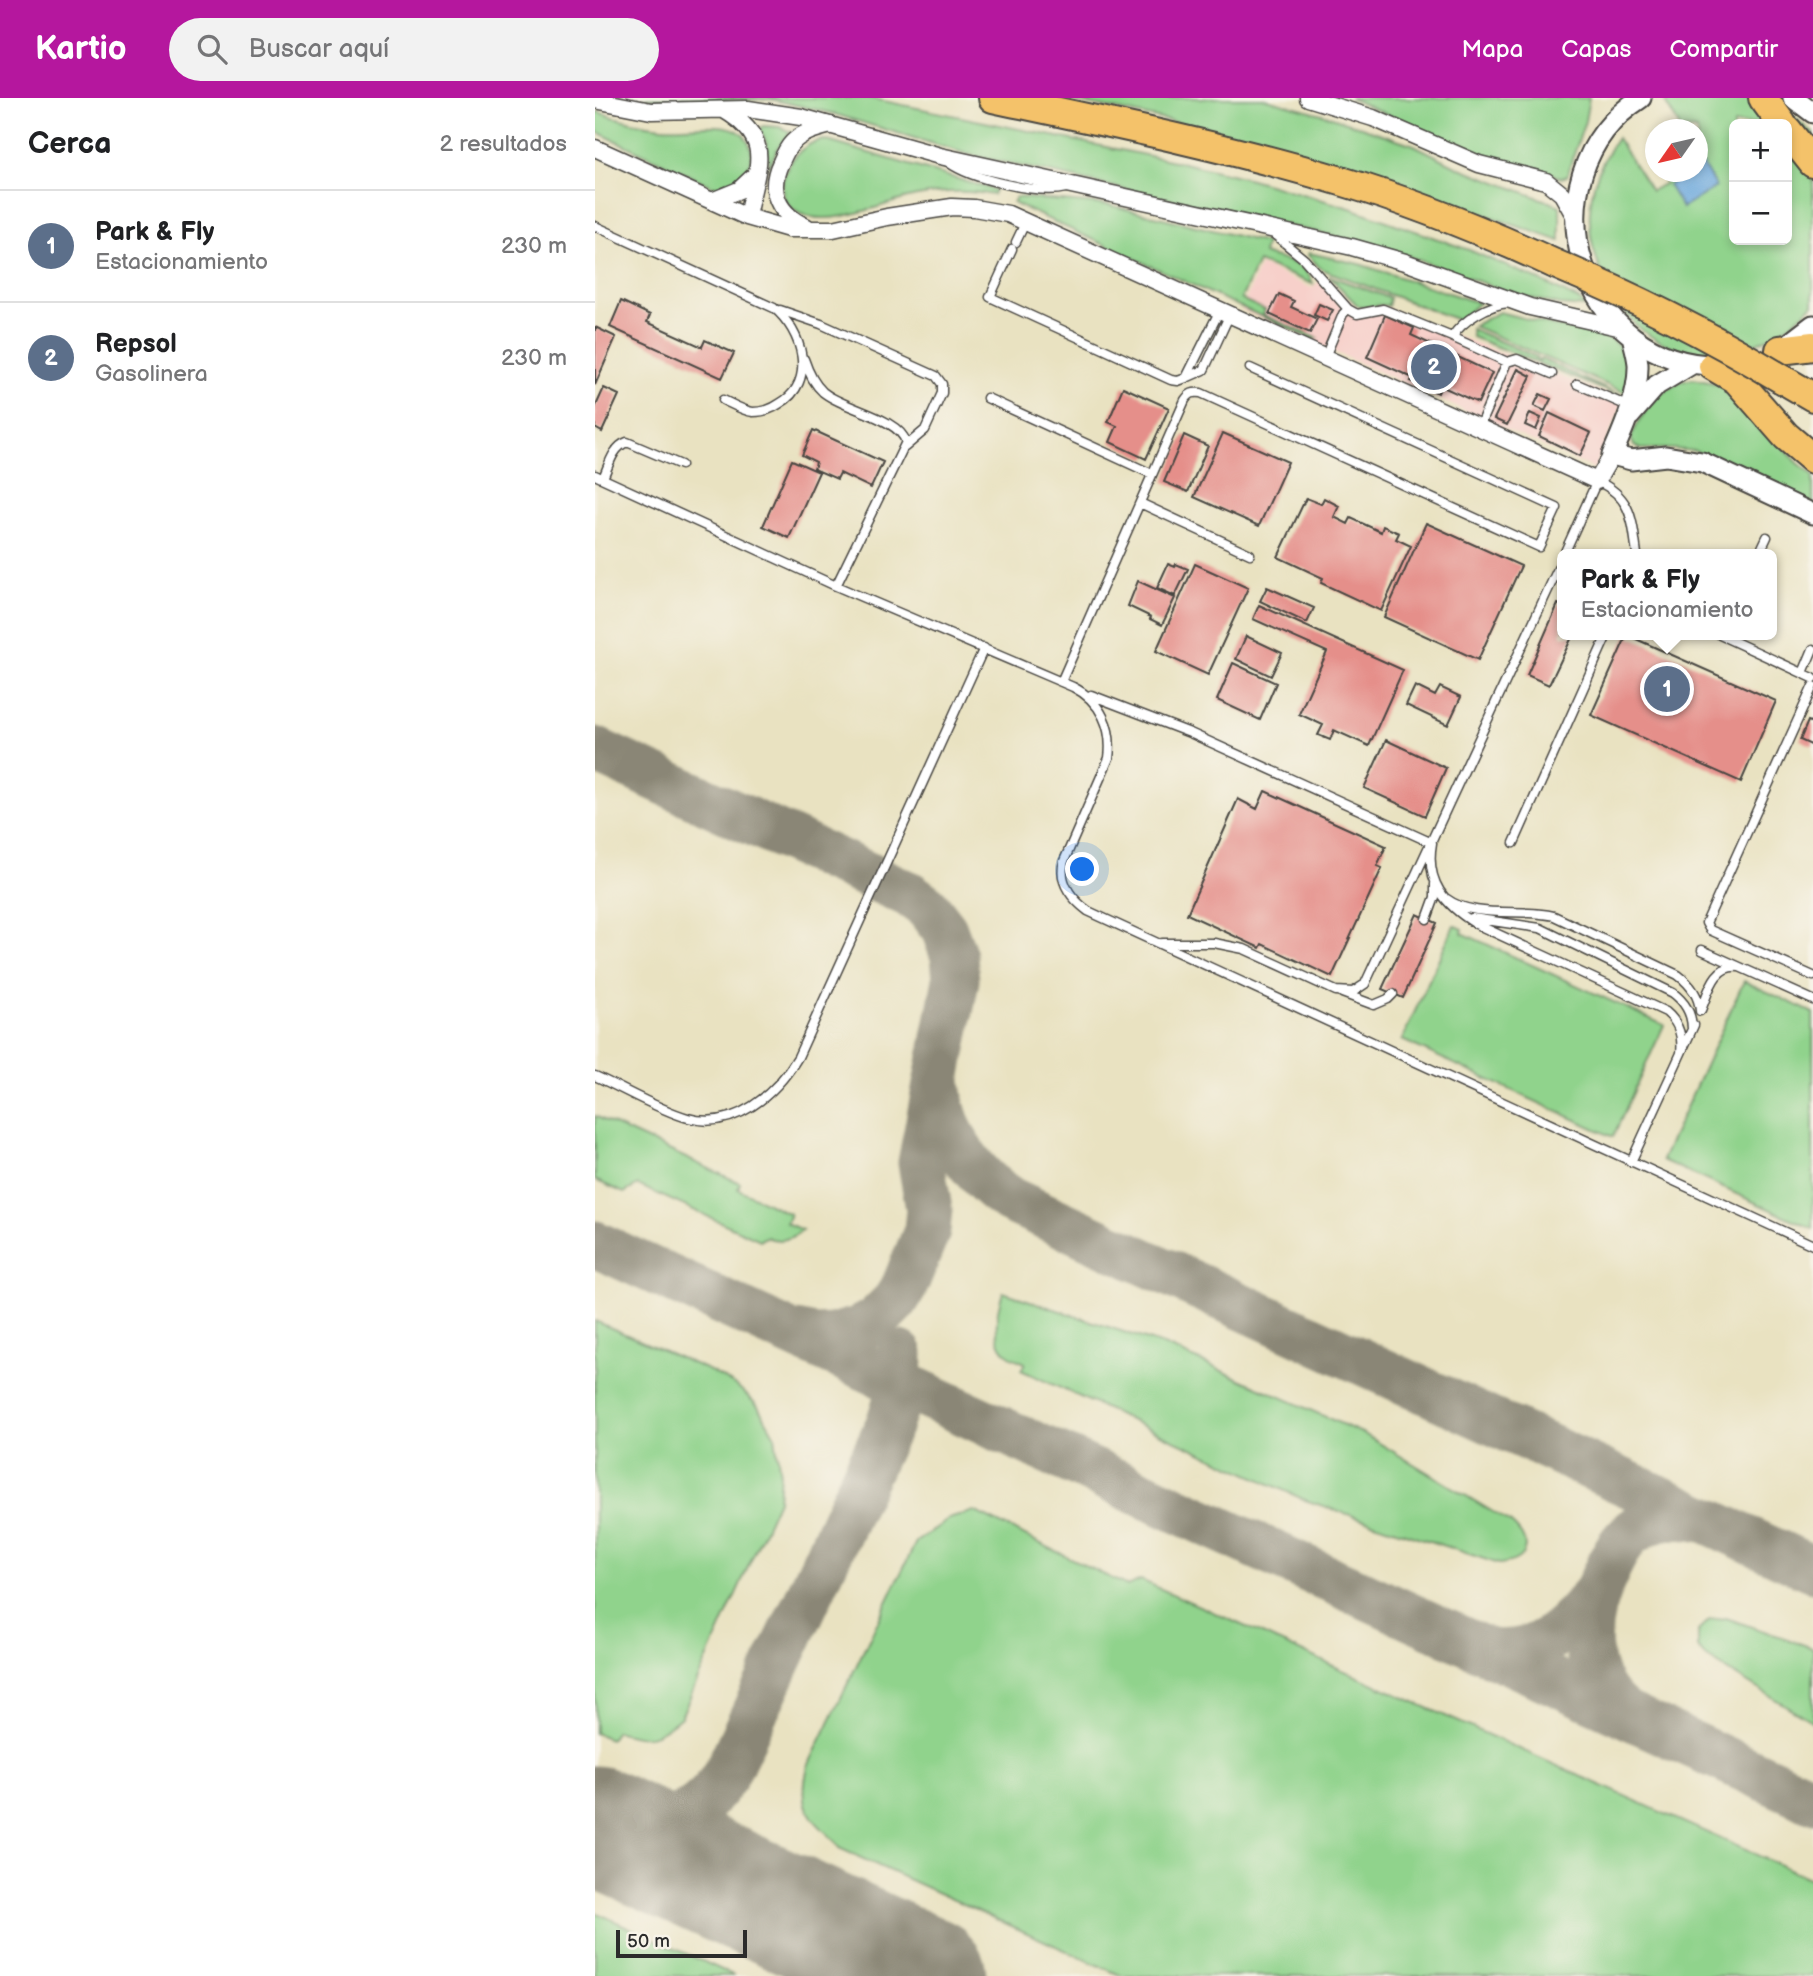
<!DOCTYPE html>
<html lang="es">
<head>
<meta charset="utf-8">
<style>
	:root { --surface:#fff; --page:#f2f2f2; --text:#202124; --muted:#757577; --line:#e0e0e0; --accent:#b5179e }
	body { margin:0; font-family:"Balsamiq Sans",sans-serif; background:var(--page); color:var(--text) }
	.controls { position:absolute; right:21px; top:21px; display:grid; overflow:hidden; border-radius:10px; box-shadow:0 4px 10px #0003 }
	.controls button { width:63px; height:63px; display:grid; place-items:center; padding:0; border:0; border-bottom:2px solid var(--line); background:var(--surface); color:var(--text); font:35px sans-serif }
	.compass { position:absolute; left:1050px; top:21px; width:63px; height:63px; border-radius:50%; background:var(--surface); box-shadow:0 4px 10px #0003; rotate:236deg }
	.scale { position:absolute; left:21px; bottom:18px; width:131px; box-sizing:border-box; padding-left:7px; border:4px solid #2b2b2b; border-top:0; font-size:19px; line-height:24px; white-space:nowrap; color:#2b2b2b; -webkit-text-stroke:5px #f7f3e8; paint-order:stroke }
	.you { position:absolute; left:488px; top:772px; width:24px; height:24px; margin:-18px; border:5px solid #fff; border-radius:50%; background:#1a73e8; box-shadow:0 0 0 10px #1a73e833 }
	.badge { display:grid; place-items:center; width:46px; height:46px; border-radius:50%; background:var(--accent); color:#fff; font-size:23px; font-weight:700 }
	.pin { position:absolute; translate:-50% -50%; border:4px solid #fff; box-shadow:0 2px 7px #0006 }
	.popup { position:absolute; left:962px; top:451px; width:220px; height:91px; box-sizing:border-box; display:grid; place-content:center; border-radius:10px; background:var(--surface); filter:drop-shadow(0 2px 5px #0005); font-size:23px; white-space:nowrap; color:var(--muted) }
	.popup b { font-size:26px; color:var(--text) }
	.popup::after { content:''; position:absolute; left:50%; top:100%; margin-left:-14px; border:14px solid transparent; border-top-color:var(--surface) }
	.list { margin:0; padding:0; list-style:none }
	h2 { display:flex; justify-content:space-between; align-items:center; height:91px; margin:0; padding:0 28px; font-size:30px }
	h2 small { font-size:23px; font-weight:400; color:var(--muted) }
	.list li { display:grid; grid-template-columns:46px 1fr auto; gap:21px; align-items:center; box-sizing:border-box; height:112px; padding:0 28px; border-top:2px solid var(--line) }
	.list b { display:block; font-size:26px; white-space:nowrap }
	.list p { margin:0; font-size:23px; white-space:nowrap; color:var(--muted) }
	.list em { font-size:23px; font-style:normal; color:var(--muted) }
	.icon { flex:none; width:38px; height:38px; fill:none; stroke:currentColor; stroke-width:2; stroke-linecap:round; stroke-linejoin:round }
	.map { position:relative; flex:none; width:1218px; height:1878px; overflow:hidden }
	header { display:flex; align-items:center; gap:42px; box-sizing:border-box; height:98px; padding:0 35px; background:var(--accent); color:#fff }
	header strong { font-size:33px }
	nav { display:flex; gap:38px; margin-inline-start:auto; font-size:24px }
	.search { width:490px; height:63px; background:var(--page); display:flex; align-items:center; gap:18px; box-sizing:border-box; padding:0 24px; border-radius:38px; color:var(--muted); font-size:26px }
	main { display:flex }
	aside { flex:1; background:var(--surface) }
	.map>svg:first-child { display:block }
	.built { fill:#f7d0ca }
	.green { fill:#90d38c; stroke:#5e7f5c; stroke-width:2; fill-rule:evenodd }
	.water { fill:#6ca8dd; stroke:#4c6a84; stroke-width:2 }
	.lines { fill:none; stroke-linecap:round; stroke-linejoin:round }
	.taxiway { stroke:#8a8676; stroke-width:47 }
	.runway { stroke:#8a8676; stroke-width:119 }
	.building { fill:#e58f8a }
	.service-casing { stroke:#484642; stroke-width:11 }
	.minor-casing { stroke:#484642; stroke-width:19 }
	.tertiary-casing { stroke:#484642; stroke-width:23 }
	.motorway-casing { stroke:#484642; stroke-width:32 }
	.service { stroke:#fff; stroke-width:8 }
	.minor { stroke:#fff; stroke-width:16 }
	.tertiary { stroke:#fff; stroke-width:19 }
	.motorway { stroke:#f4c26a; stroke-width:28 }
	.motorway-bridge-casing { stroke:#484642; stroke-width:32; stroke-linecap:butt }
	.motorway-bridge { stroke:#f4c26a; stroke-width:28 }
</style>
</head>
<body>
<header>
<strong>Kartio</strong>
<div class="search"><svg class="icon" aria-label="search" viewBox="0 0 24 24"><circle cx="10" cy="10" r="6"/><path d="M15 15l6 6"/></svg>Buscar aquí</div>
<nav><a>Mapa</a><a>Capas</a><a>Compartir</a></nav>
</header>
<main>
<aside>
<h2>Cerca<small>2 resultados</small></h2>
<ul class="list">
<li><span class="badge" style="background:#5c6f8a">1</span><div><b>Park &amp; Fly</b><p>Estacionamiento</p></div><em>230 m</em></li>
<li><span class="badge" style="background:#5c6f8a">2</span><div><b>Repsol</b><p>Gasolinera</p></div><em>230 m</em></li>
</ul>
</aside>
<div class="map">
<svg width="1218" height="1878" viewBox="0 0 1218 1878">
	<rect width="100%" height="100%" fill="#f7f3e8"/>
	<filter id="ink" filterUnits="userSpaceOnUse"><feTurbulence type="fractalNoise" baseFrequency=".0143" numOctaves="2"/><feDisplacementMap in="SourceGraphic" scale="14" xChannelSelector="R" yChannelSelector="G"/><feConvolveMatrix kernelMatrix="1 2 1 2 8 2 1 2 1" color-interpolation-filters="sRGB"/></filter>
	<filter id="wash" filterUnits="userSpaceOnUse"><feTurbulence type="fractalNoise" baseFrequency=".00686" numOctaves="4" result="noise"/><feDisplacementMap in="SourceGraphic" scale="28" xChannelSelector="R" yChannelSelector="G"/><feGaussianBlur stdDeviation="1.57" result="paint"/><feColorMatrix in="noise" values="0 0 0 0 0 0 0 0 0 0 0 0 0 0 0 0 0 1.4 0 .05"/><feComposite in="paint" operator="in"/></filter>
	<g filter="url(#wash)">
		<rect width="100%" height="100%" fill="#e9e2c1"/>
		<!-- built -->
		<path class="built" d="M665,167l52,23 12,-12 30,30 8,4 22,-3 240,94 -30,68 -353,-159z"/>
		<!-- green -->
		<path class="green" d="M49,0h225l310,64 72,17 99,29 119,42 70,30 40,20 7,7 -27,-2 -48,-12 -132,-47 -412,-92 -136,-41 -61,-14 -87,3z
			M461,0h207l66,18 85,29 46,23 100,38v35c-96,-33 -193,-70 -292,-96 -70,-19 -141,-34 -212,-47z
			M755,0h239l-4,23 -18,55 -6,2 -24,-10 -42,-8 -23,-8z
			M1081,0h78l38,18 21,17v171c-43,47 -115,67 -170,27 -14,-11 -24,-26 -33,-42 -29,-50 -27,-103 7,-151l34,53 14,-8 -5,-10 3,-1h34v-42l-16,-1 -16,-27zM1139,26h53v116h-53z
			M0,13c22,8 45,14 68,16 20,2 59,-6 75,4 29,19 8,61 -26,55l-117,-55z
			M168,28l16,1 12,5 -13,15 -9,20 -2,-23 -7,-15z
			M229,42l171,50 -2,5c-25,-5 -51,-4 -76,1 -32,6 -84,32 -116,18 -39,-17 -9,-72 23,-74z
			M421,99l93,8 157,38 -3,11c18,7 43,6 50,30l-55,-22 -17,37 24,11 -2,5 54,23 -4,2 -300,-137z
			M714,155l50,11 120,39 -21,17 -137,-51 -13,-14z
			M734,178l61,22 -2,8c-11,-4 -19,4 -30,0z
			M904,214l55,14 48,7 27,20 1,12 -4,28 -153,-67z
			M876,231l65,28 -1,2 5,2 1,-2 84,39 -153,-61z
			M1098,281l31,6 74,78 15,12v29l-118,-53 -23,-2h-32l-6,-3 -3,-8c10,-26 33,-55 62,-59z
			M859,827l9,4 -1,4 202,92 -51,112 -211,-97z
			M1149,883l69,32v216l-151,-69z
			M0,1018l145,67 -2,6 52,25 -4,9 16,7c-11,10 -22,13 -36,7l-6,3 -122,-55 -14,8 -29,-13z
			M408,1194l163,54 198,88 147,89c21,18 19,38 -12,41l-194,-64 -284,-130 4,-7c-6,-3 -16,-6 -20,-11 -14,-17 -8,-42 -2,-60z
			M0,1223l115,50 27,15 20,19 18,31 5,38 -2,26 -97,217c-26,22 -33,23 -65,14l-6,8 -15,-6z
			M379,1413l153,75 14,-6 672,300v96h-691l-283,-128c-7,-13 -19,-19 -27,-31 -11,-15 -8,-34 -4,-51l108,-224 33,-23z
			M1131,1520l87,30v74l-106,-64 -9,-10v-17l12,-11z
			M0,1814l140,64h-140z"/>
		<!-- water -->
		<path class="water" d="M1107,66l14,23 -34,21 -14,-23 22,-13h7l1,-5z"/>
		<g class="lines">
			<!-- taxiway -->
			<path class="taxiway" d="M0,652l314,144 18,13 17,22 10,27 2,24 -35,183 8,46 -2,22 -23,56 -9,14 -20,20 -17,9 -25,7 -18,1 -19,-4
				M343,979c1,51 30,95 72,123l803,369
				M0,1146l1218,556
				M891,1553c49,9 80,-20 109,-57
				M1030,1616c-45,-33 -44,-91 -21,-138 5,-11 10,-23 18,-33 20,-26 54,-31 84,-23
				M7,1731c55,-5 89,-1 123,-53l164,-352 10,-32 1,-38"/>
			<!-- runway -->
			<path class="runway" d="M0,1727l332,151"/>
		</g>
		<g id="blocks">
			<!-- building -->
			<path class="building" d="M684,196l15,7 -3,6 26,12 -7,14 -41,-19z
				M26,203l29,14 -3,7 55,25 3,-7 29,13 -12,25 -112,-51z
				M724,206l14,6 -6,11 -13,-6z
				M790,217l29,13 -3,7 81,38 -14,30 -37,-17 -3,7 -27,-12 2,-3 -46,-21z
				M0,229l21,10 -21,48z
				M923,271l13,7 -24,49 -13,-6z
				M528,289l46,21 -23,51 -36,-17 7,-16 -9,-4z
				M9,290l15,7 -17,37 -7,-4v-20z
				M945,296l11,5 -6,12 -11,-5z
				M935,315l11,5 -5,12 -11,-5z
				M954,315l42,20 -11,23 -41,-20z
				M218,332l70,32 -12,26 -31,-15 -3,6 -23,-10 2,-7 -14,-7z
				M628,335l65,29 -29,64 -65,-29z
				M589,337l24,11 -20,46 -24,-10z
				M197,362l27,12 -30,66 -26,-12z
				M711,400l15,6 3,-6 15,8 -5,11 14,7 3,-6 30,14 2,-6 16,7 -3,6 15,7 -30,65 -60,-28 2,-5 -45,-21z
				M831,425l95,43 -43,94 -94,-43z
				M573,466l7,3 1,-3 12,5 -13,27 -18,-8z
				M600,466l53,24 -40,87 -52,-24z
				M543,483l37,17 -13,27 -12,-6 1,-2 -23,-11z
				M672,489l47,21 -7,15 -47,-22z
				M963,506l4,2v29h11l-24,50 -22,-10z
				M664,507l144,65 -34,76 -35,-16 -4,10 -12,-5 5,-10 -24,-11 28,-62 -74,-33z
				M1032,537l149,66 -35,81 -150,-67z
				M651,538l36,17 -11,23 -35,-17z
				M638,565l43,20 -16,37 -43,-20z
				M820,588l20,10 5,-9 21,10 -13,28 -42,-20z
				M1213,623l5,2v23l-13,-6z
				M791,642l60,28 -21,48 -61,-28z
				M670,693l121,55 -9,20 5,2 -50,109 -70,-33 -2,4 -73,-34 51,-115 19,10z
				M822,816l20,9 -34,75 -21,-9z"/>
		</g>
	</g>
	<g filter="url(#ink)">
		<use href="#blocks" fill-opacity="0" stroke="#484642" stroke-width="2"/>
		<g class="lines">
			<!-- service casing -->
			<g class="service-casing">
				<path id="service" d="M353,64c23,17 90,33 118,26
					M0,128l179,82c28,23 44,74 5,96 -7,5 -17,8 -26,8 -10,-1 -21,-8 -30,-12
					M680,137l29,24 44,50 9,5 26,-5 69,28c11,-17 37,-33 57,-34
					M421,144l10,-21
					M417,151l-22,48 181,83 7,1 8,-3
					M185,212l41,14 115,52 6,8v9l-17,37 -20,17
					M625,212l-34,68 18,-8 26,-56
					M857,239l55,25 10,-3 35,15
					M730,259l18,-43 5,-5
					M209,261c4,12 9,24 19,33 20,17 75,25 83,50l-70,144
					M982,286l53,23
					M392,300l165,76
					M884,329l28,-65
					M0,377l241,111 237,101c28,14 40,41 36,71l-45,103c-6,21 8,38 24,50l725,334
					M8,380c6,-13 10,-31 24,-36l54,23
					M545,405l110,51
					M969,456l33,-73c35,16 35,38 40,73
					M1164,456l8,-17
					M1125,537l93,43
					M1208,575l10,-24
					M466,584l124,-282c5,-7 8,-8 16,-7l338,154 18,-39 -307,-140
					M1218,588l-107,237 4,7 103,46
					M496,597l99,38 242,110c-7,39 13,62 44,81l190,88c13,11 17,24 15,41
					M919,745l93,-208
					M852,801c26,20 76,9 107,17l124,59c12,9 21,20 22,36
					M877,820l68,10 133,65c12,9 19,20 19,36
					M832,821l8,-22v-13
					M567,845h52l30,6 92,42 17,1 12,-8 197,-424
					M1107,852l111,50
					M747,895l32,12 14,-6 5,-5
					M1106,912c8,-19 13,-46 38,-43
					M0,978c29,13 64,34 93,42 46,13 88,-24 110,-61l186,-409
					M1036,1064l63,-137"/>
			</g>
			<!-- minor casing -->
			<g class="minor-casing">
				<path id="minor" d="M713,0l65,20 106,46 67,17 16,13 13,23
					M0,2l56,11 97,-2 53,8 139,39 412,91 53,15 125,45 92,21
					M129,12c52,31 32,57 23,107
					M0,50l152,69 42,12h44l54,-12 65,-10 22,1 34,6 589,267 15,-26
					M117,103l27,-11 17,-16
					M212,129c-29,-13 -40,-36 -26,-65 3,-7 6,-14 11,-19 10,-11 25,-14 39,-18"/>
			</g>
			<!-- tertiary casing -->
			<g class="tertiary-casing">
				<path id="tertiary" d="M1046,0c-121,78 -62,274 84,267
					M1198,0l20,15
					M1037,238c2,9 5,18 6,28 1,30 -14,64 -26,91l19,5 35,-4 36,6 111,52
					M1188,250l30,-23
					M1035,318l27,-31 35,-21"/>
			</g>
			<!-- motorway casing -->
			<g class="motorway-casing">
				<path id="motorway" d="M398,0c117,25 234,49 348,83 74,22 145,51 214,83
					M1168,0l19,26
					M1192,32l26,33
					M1185,252l33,-4
					M1118,268l24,14 49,56 27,23
					M1187,281l31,18"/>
			</g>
			<!-- service -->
			<use href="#service" class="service"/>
			<!-- minor -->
			<use href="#minor" class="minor"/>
			<!-- tertiary -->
			<use href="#tertiary" class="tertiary"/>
			<!-- motorway -->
			<use href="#motorway" class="motorway"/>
			<!-- motorway-bridge casing -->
			<g class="motorway-bridge-casing">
				<path id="motorway-bridge" d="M960,166c79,33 154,71 227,115"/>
			</g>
			<!-- motorway-bridge -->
			<use href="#motorway-bridge" class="motorway-bridge"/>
		</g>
	</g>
</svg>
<div class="controls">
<button>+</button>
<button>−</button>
</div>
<svg class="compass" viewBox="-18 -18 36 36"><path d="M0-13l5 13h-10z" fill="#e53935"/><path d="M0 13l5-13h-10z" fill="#757577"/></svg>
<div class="scale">50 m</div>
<div class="you"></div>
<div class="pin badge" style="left:1072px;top:591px;background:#5c6f8a">1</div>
<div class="popup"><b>Park &amp; Fly</b>Estacionamiento</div>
<div class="pin badge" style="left:839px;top:269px;background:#5c6f8a">2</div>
</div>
</main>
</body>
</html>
